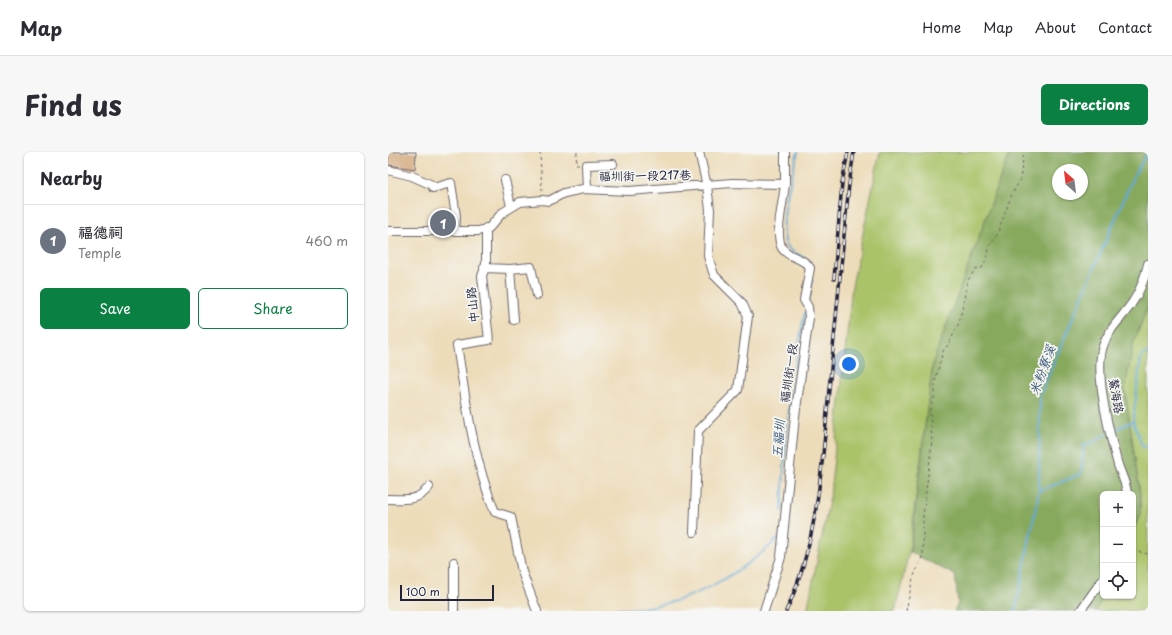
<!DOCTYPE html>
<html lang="en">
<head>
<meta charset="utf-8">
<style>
	:root { --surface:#fff; --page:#f7f7f7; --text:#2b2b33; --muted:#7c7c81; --line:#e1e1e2; --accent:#0b8043 }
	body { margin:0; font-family:"Playpen Sans","LXGW WenKai TC",sans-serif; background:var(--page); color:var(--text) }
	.controls { position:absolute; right:12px; bottom:12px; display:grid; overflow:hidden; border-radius:6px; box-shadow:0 1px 3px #0004 }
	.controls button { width:36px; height:36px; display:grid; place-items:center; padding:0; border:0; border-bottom:1px solid var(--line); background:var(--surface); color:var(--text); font:20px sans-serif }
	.compass { position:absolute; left:664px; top:12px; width:36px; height:36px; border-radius:50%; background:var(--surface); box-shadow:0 1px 3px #0004; rotate:332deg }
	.scale { position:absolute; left:12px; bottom:10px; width:94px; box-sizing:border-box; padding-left:4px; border:2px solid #22223b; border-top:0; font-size:11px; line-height:14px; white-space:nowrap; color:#22223b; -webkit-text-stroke:3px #f6f6f2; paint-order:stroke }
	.you { position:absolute; left:461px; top:212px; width:14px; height:14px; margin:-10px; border:3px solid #fff; border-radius:50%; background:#1a73e8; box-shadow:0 0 0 6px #1a73e833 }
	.badge { display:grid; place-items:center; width:26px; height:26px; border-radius:50%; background:var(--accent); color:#fff; font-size:13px; font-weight:700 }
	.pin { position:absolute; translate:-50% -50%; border:2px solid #fff; box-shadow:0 1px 4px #0006 }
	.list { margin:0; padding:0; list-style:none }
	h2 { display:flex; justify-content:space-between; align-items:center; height:52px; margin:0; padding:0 16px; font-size:17px }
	h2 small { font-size:13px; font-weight:400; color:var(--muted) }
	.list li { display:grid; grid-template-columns:26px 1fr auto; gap:12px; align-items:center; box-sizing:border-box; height:72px; padding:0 16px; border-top:1px solid var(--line) }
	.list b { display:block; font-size:15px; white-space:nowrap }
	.list p { margin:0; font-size:13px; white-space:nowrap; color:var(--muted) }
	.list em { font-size:13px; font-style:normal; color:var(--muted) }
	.actions { display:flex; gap:8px; padding:12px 16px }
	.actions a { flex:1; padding:9px 0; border:1px solid var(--accent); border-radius:6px; text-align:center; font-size:14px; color:var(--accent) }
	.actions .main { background:var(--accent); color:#fff }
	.icon { flex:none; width:22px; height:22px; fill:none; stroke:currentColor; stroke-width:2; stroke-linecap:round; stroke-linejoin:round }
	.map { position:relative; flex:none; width:760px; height:459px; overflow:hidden; border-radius:6px }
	header { display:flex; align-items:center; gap:24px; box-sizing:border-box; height:56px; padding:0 20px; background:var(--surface); border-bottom:1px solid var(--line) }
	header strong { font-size:19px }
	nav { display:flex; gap:22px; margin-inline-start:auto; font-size:14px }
	.intro { display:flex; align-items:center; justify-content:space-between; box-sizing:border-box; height:96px; padding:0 24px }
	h1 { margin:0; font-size:28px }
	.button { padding:10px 18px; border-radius:6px; background:var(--accent); color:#fff; font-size:14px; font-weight:700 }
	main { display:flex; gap:24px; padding:0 24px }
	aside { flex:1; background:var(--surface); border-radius:6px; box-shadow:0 1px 3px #0004 }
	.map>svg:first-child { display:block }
	.green { fill:#aac369; stroke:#667252 }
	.forest { fill:#87a95d; stroke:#54664c; fill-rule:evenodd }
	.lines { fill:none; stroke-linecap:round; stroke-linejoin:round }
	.stream { stroke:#5ea9d7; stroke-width:2 }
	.building { fill:#d4a87f }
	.minor-casing { stroke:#696367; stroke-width:10 }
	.path { stroke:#696367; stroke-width:1; stroke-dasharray:3 3; stroke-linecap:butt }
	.minor { stroke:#fff; stroke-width:8 }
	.rail-casing { stroke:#22223b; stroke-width:3.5 }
	.rail { stroke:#f6f6f2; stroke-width:2; stroke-dasharray:6; stroke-linecap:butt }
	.labels { text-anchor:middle; stroke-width:3.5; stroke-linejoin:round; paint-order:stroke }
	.street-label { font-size:12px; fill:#22223b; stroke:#f6f6f2 }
	.water-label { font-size:13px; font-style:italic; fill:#3a5879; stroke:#f6f6f2 }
</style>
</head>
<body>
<header>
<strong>Map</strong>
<nav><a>Home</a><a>Map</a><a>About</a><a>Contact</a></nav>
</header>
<div class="intro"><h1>Find us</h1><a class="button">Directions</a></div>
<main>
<aside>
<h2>Nearby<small></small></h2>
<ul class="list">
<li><span class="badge" style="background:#6b7280">1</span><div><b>福德祠</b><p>Temple</p></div><em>460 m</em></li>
</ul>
<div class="actions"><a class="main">Save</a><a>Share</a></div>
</aside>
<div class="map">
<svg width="760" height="459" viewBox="0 0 760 459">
	<rect width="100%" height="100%" fill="#f6f6f2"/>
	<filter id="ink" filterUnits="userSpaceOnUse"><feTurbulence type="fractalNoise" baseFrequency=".025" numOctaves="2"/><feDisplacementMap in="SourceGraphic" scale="8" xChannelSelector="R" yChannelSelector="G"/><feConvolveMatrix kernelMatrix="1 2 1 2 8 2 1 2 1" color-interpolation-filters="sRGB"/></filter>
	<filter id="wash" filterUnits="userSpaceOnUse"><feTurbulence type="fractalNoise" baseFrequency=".012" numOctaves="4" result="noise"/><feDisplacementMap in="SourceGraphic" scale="16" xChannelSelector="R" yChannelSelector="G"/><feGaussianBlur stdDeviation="0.9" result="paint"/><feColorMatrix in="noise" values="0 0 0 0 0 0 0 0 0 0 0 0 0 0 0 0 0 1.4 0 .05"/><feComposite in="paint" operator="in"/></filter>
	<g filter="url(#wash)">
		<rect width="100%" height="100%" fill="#eddcb9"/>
		<!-- green -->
		<path class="green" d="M492,0h130l-77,210 -24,190 -14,59h-88l23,-115 22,-210z
			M760,154v305h-52l7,-15h30v-65l7,-16v-21l-15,-104 8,-46z"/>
		<!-- forest -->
		<path class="forest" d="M622,0h138v154l-15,38 -8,46 15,104v21l-7,16v-37h-30v102l-7,15h-142l4,-8 -3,-28 -45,-23 23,-190zM670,18h24v24h-24z"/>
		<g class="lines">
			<!-- stream -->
			<path class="stream" d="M410,0c-6,22 -20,71 -12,92 4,10 18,11 24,18
				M420,149l4,-21
				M745,269l9,25 6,1
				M724,279l21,-10 8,-65 7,-4
				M651,339l42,-17 3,-30 7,-1 17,-10
				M394,359c2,-67 9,-133 23,-198
				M205,459c16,-3 33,-1 49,-3 52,-6 100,-36 138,-71
				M626,459l3,-8 22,-112 1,-96 94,-220 14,-23"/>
		</g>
		<g id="blocks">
			<!-- building -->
			<path class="building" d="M1,0h27l-1,17 -27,-4z"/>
		</g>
	</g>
	<g filter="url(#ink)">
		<use href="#blocks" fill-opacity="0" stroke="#696367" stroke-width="1"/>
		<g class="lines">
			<!-- minor casing -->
			<g class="minor-casing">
				<path id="minor" d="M0,18l24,6 20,9 1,3 18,-5 5,33 -1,15
					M117,28l6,26
					M199,37l-1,-24 27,-1
					M98,76v37l-4,11 7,64 -32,5c9,56 16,114 38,167l16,5 11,55 15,39
					M0,79h90l11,-3 13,-15 18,-11 23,-2 6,1 15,-8 19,-4 46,2 103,-8 53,1
					M96,116l26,1 21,-2 6,28
					M122,117l4,51
					M739,342c0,-9 -6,-20 -9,-29 -8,-29 -24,-92 -15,-119 6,-18 19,-28 29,-43 8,-11 13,-26 16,-39
					M0,347c18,0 29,3 41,-12
					M306,380l4,-101 40,-41 10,-74 -6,-13 -28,-28 -6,-19 2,-46 -3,-24 -8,-34
					M66,459v-49
					M376,459l17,-54 14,-141 14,-98 -1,-11 -4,-7 6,-32c-6,-11 -24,-10 -29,-22 -6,-16 3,-46 4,-63 0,-10 0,-21 0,-31
					M692,459l23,-32"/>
			</g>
			<!-- path -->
			<path class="path" d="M152,0l2,41
				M189,0l-1,12h4
				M745,398l15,4
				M518,459l7,-33 10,-23v-39l9,-74 -2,-32 5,-15v-14l8,-30 5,-6 11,-22 9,-43 7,-10 7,-2 6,-12 1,-9 8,-12 15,-41 8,-14 4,-28"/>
			<!-- minor -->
			<use href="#minor" class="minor"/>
			<!-- rail casing -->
			<g class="rail-casing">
				<path id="rail" d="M446,127l8,-96 6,-31
					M398,459c31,-64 37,-151 43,-222 7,-68 13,-136 20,-205l5,-32"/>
			</g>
			<!-- rail -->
			<use href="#rail" class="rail"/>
		</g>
	</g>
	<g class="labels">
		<!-- street labels -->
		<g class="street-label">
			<text transform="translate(257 24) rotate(-1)" y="4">福圳街一段217巷</text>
			<text transform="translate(85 153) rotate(-96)" y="4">中山路</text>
			<text transform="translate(401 221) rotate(-82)" y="4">福圳街一段</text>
			<text transform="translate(728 244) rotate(80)" y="4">鰲海路</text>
		</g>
		<!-- water labels -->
		<g class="water-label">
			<text transform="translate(654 218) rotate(-70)" y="5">米粉寮溪</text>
			<text transform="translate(390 287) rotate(-86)" y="5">五福圳</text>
		</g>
	</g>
</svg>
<div class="controls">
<button>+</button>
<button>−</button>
<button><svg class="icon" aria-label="locate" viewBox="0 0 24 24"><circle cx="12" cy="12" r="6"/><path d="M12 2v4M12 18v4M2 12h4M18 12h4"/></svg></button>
</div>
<svg class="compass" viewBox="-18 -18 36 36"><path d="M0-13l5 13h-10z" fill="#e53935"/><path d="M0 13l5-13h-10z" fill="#7c7c81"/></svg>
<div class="scale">100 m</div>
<div class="you"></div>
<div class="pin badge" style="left:55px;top:71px;background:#6b7280">1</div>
</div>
</main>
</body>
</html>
